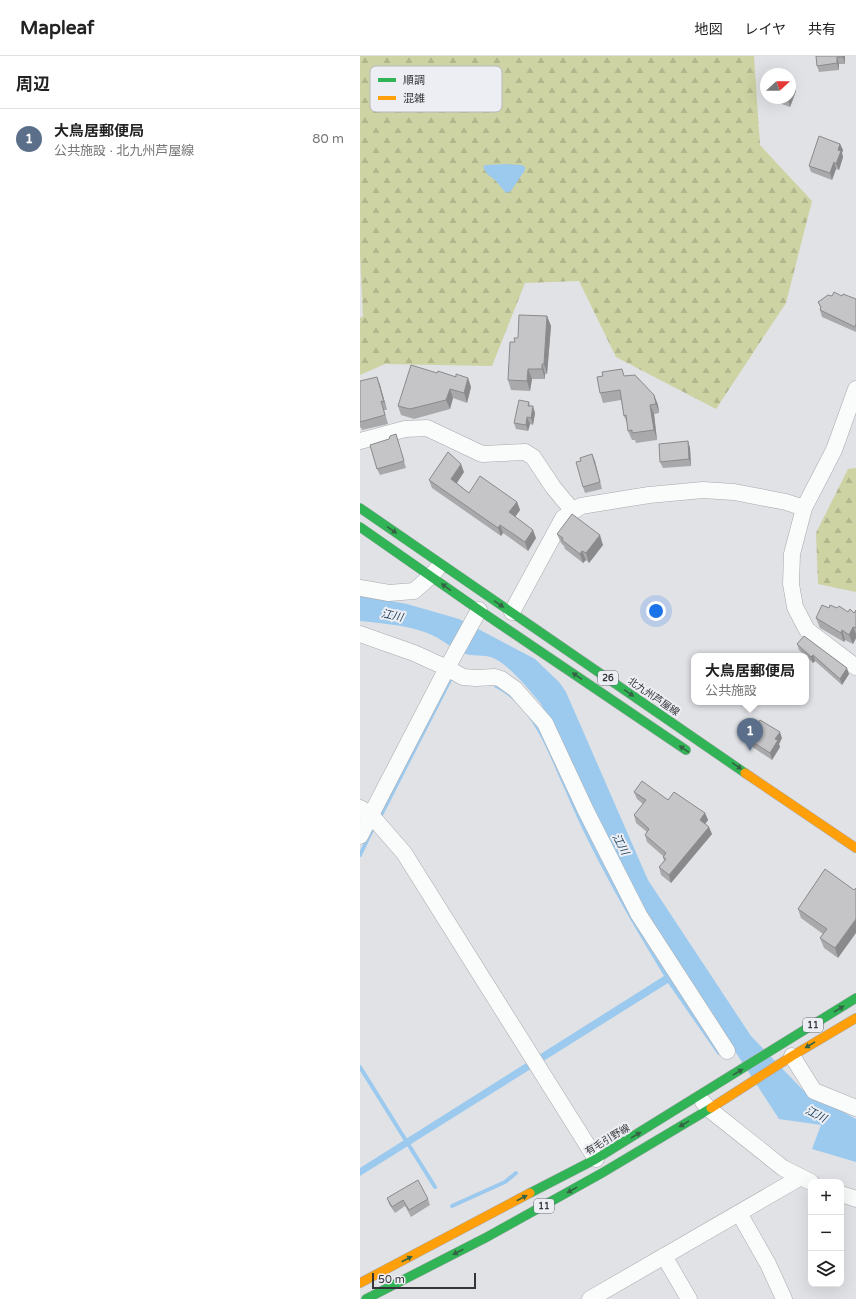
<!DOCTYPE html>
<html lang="ja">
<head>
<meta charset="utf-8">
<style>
	:root { --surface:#fff; --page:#f2f2f2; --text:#222; --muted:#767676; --line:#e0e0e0; --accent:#727276 }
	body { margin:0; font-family:"Varela Round","Noto Sans JP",sans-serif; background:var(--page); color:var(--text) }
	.controls { position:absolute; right:12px; bottom:12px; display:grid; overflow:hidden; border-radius:8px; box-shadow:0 4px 16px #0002 }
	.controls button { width:36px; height:36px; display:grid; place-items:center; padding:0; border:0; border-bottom:1px solid var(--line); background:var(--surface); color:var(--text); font:20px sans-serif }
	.compass { position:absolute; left:400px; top:12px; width:36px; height:36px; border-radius:50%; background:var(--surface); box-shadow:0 4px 16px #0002; rotate:69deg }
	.scale { position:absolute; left:12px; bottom:10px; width:104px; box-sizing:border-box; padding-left:4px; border:2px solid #363639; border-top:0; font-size:11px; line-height:14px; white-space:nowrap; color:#363639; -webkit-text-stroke:3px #edeef4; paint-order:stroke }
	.you { position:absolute; left:296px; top:555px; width:14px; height:14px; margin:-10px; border:3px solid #fff; border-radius:50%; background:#1a73e8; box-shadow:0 0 0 6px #1a73e833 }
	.badge { display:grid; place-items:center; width:26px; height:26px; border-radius:50%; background:var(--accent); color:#fff; font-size:13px; font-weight:700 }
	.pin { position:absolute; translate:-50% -33px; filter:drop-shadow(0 1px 2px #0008) }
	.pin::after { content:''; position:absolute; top:21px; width:14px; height:12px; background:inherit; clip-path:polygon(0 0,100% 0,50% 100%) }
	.popup { position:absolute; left:331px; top:597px; width:118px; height:52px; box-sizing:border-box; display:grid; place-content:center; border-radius:8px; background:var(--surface); filter:drop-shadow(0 1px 3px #0005); font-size:13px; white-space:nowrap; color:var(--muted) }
	.popup b { font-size:15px; color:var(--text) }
	.popup::after { content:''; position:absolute; left:50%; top:100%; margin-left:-8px; border:8px solid transparent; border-top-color:var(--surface) }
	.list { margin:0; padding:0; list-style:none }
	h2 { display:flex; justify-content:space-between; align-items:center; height:52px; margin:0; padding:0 16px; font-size:17px }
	h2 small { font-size:13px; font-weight:400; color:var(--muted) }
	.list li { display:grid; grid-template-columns:26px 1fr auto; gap:12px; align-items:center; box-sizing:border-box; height:60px; padding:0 16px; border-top:1px solid var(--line) }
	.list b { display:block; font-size:15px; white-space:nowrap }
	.list p { margin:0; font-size:13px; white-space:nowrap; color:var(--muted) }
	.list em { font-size:13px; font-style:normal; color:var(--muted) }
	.icon { flex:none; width:22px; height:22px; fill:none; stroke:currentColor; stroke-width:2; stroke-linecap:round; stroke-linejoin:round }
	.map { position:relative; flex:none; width:496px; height:1243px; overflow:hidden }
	header { display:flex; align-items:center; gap:24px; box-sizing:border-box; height:56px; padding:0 20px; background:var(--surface); border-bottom:1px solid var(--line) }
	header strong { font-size:19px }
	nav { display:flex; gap:22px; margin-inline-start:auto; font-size:14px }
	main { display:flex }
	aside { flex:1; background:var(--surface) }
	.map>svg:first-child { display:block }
	.forest { fill:url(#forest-firs) }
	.water { fill:#9ccaee }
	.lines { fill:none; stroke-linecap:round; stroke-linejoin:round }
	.stream { stroke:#9ccaee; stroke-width:4 }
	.street-casing { stroke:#a8a9ac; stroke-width:17 }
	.fast-casing { stroke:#a8a9ac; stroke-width:10 }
	.slow-casing { stroke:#a8a9ac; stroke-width:10 }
	.street { stroke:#fafbfb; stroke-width:16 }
	.fast { stroke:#30b455; stroke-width:9 }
	.slow { stroke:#ff9f0a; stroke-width:9 }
	.wall { fill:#a9a9ac }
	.shaded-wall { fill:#8a8a8c }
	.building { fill:#c5c5c8; stroke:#8a8a8c }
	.oneway { fill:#346243 }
	.labels { text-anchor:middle; stroke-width:4; stroke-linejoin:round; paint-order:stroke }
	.shield { fill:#edeef4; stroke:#6d6d71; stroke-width:1 }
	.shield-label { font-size:9px; font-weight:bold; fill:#363639 }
	.street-label { font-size:10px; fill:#363639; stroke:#edeef4 }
	.water-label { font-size:11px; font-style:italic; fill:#1a3e58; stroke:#edeef4 }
	.key { fill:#edeef4; stroke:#b6b7bc; stroke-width:1 }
	.key-label { font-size:11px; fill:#363639 }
</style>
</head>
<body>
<header>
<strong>Mapleaf</strong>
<nav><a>地図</a><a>レイヤ</a><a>共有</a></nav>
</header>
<main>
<aside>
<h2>周辺<small></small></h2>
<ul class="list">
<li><span class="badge" style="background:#5c6f8a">1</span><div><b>大鳥居郵便局</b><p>公共施設 · 北九州芦屋線</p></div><em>80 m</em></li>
</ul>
</aside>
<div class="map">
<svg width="496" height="1243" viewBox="0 0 496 1243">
	<defs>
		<pattern id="forest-firs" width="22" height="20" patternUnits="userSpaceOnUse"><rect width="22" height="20" fill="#ced3a3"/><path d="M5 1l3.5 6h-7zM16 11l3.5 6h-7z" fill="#b2b68d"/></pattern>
	</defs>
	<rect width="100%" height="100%" fill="#e1e2e6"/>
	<!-- forest -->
	<path class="forest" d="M0,0h394l6,89 52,56 -26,102 -70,106 -100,-52 -37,-76 -54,2 -33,83 -107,-2 -25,11v-57l3,-2 -3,-61z
		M496,412v124l-38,-8 -2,-51 32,-64z"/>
	<!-- water -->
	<path class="water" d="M146,108l16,1 3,2v3l-14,21 -5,2 -11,-13 -8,-6 -4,-7 2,-2z
		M0,539l47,9 52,15 76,40 24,23 7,10 82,188 103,156 52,54 53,29v43l-44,-13 9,-24 -42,-6 -50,-77 -59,-64 51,75 -3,2 -50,-72 -308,193v-8l304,-192c-23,-38 -45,-75 -65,-114 -12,-23 -24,-48 -34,-72 -17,-37 -31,-83 -71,-103l1,-2 7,3 33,32 14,25 41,92 11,22 46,84 21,31 -31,-72 -96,-198c-11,-13 -31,-39 -48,-46 -9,-4 -21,-1 -30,-5 -10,-4 -19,-12 -29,-17 -23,-11 -48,-12 -74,-15z"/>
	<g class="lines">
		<!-- stream -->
		<path class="stream" d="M21,759l70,-137
			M0,799l14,-29
			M0,1011l75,120
			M92,1150l53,-24 11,-9"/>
		<!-- street casing -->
		<g class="street-casing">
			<path id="street" d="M496,333l-22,61 -30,58 -12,46 -1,30 4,23 12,23 49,37
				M0,385l45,-12 22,-1 55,26 43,-2 8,5 20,30 20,24
				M0,532l29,5 25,-2 17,-15 6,-7
				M152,556l51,-94 18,-12 68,-11 54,-5 31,2 52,10 18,6
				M0,578l54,19 33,15 16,9 13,1 19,-1 6,2 14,10 30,34 41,88 53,104 88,136
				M0,752l11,7 33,38 192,306
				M0,780l87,-168 32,-58
				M432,1000l22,35 42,17
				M343,1046l6,7 74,59 28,14
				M481,1138l15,5
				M379,1157l29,51 16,35
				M304,1200l25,43
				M230,1243l211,-122"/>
		</g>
		<!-- fast casing -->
		<g class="fast-casing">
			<path id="fast" d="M0,452l385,265
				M0,471l119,83 207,140
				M170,1137l66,-34 260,-161
				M6,1243l121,-62 115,-64 109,-65"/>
		</g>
		<!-- slow casing -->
		<g class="slow-casing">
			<path id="slow" d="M385,717l111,75
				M351,1052l81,-52 64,-38
				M0,1227l170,-90"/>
		</g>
		<!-- street -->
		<use href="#street" class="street"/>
		<!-- fast -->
		<use href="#fast" class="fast"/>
		<!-- slow -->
		<use href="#slow" class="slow"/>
	</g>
	<!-- wall -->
	<path class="wall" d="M456,0h29v8h-6v6l-20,2 -2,-6z
		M436,35l-6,16 -14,-5 -2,-4h16z
		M480,88l3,6 -1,3 1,4 -4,13 -3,-1 -4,11 -21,-8 -2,-6z
		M472,240h10l14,3v33l-34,-15 -2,-7 1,-1 -3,-7z
		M187,260l4,10 -4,48h-2v5h-13l-2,12 -19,-1 -3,-10 7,-38 3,-4z
		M77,317l19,4 12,1 3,9 -4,16 -14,-5 -3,11 -36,10 -13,-4 -3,-9z
		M265,320l29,19 4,10 1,8 -5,1 3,26 -21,3 -1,-3h-3l-4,-9v-6l-4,-9 -3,-16 -18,3 -3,-10z
		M17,321l3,8 7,25h-3l4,14 -26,6 -1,-3 -1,1v-47z
		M169,346l1,4 5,7 -2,12 -3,-1 -2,7 -12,-2 -2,-6z
		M36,378l10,34 -26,7 -3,-6 12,-30z
		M328,385l2,7 1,18 -28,2 -3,-6z
		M232,398l10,35 -17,4 -2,-6 -2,-26z
		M104,416l-7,11 12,10 48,9 3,8 -5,7 21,21 -8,13 -25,-18 -2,3 -69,-48 -3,-8z
		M197,478l46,11 -14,18 -3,-3 -3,3 -18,-14 -1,-3 -3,-3z
		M469,552h8l11,4 6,1 2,-3v28l-3,6 -8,-4 -1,2 -24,-14 -4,-10z
		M437,588l52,30 -7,11 -27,-24 -2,2 -14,-13z
		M422,682l-3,6 1,3 -8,13 -21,-14 -3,-7z
		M274,736l34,8 37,13 3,7 -3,4 7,10 -41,49 -10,-8 -2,-8 5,-6 -1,-4v-1l-16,-14 -2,-7 2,-3 -11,-9 -2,-8 9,-11 -6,-5z
		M465,813l13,89 -14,-10 -4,-10 3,-4 -22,-16 -3,-9z
		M27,1142l41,1 2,6 -19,12 -6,-11 -10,7 -6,-9z"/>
	<!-- shaded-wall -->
	<path class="shaded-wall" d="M483,0h2v8l-2,-7z
		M477,1l2,7v6l-2,-7z
		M433,28l3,7 -6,16 -2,-7 1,-2h1v-4z
		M480,88l3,6 -1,3 1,4 -4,13 -3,-6 2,-14z
		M474,106l2,7 -4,11 -2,-7z
		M187,260l4,10 -4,48 -3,-10z
		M182,308l3,10v5l-3,-10z
		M168,313l4,10 -2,12 -3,-10z
		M17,321l3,8 7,25 -3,-8z
		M108,322l3,9 -4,16 -3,-10z
		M90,333l3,9 -3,11 -4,-9z
		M294,339l4,10 1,8 -3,-9z
		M290,349l4,9 3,26 -3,-10z
		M173,350l2,7 -2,12 -2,-7z
		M167,361l3,7 -2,7 -2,-6z
		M328,385l2,7 1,18 -2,-7z
		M232,398l3,7 7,28z
		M101,408l3,8 -10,15 -3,-8z
		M157,446l3,8 -8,11 -3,-9z
		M140,469l3,8 -2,3 -3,-8z
		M173,474l3,8 -8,13 -3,-9z
		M240,479l3,10 -14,18 -3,-10z
		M222,495l4,9 -3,3 -3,-9z
		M493,571l3,7v4l-3,6 -4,-9z
		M482,574l3,10 -1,2 -3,-9z
		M453,599l2,6 -2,2 -2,-6z
		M487,612l2,6 -7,11 -2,-6z
		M420,676l2,6 -3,6 1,3 -8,13 -2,-7 5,-14z
		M345,757l3,7 -5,7 -3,-7z
		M349,771l3,7 -41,49 -2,-8z
		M496,863v14l-18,25 -3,-10z"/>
	<!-- building -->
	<path class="building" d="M456,0h27v1h-6v6l-20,3z
		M430,27l3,1 -3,10z
		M422,42h7l-1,2z
		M459,80l21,8 -2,6 3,1 -5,13 -2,-2 -4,11 -21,-7z
		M474,236l8,4 1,-2 13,5v25l-1,3 -35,-17 1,-3 -3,-5 10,-7 4,1z
		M159,259l28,1 -3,48h-2v5h-14l-1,12 -19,-1 2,-38h5l-1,-4h4z
		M51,309l26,8 1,-2 18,6v-3l12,4 -4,15 -14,-4 -4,11 -36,9 -12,-3z
		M262,313l2,7 11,-1 19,20 2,9 -6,1 4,25 -22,3v-3l-4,1 -2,-16 -2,1 -4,-26 -20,3 -3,-16 6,-1 -1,-4z
		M17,321l7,25 -3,-1 4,14 -25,7v-41z
		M159,344l10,2 -1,4h5l-2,12 -4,-1 -1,8 -12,-2z
		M36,378l8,27 -27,8 -7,-24 19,-6 1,-3z
		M328,385l1,18 -29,3 -1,-18z
		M88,396l13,12 -10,15 18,14 11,-17 37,26 -8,10 24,18 -8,12 -25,-17 -2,3 -69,-48z
		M232,398l8,28 -17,5 -7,-25 5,-1 -1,-3z
		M212,458l28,21 -14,18 -4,-2 -2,3 -18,-14 1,-2 -6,-4z
		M462,549l7,3 1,-3 7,3 2,-2 9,6 2,-3 4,4 2,-3v18l-3,-1 -4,8 -7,-5 -1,3 -25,-15z
		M444,580l43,32 -7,11 -27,-24 -2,2 -14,-13z
		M400,664l20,12 -5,7 3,1 -8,13 -22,-14z
		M282,725l26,19 6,-8 31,21 -5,7 9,7 -40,48 -10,-8 7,-8 -3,-2 3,-4 -21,-18 4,-6 -15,-14 12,-15 -12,-8z
		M465,813l29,21 2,-2v31l-21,29 -15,-10 7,-9 -29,-20z
		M58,1124l10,19 -19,11 -6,-10 -11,7 -5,-9z"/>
	<!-- one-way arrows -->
	<defs><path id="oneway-solid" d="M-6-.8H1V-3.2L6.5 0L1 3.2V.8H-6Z"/></defs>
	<g class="oneway">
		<use href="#oneway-solid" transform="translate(32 474) rotate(35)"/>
		<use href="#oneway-solid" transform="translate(86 531) rotate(-144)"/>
		<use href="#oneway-solid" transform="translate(139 548) rotate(34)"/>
		<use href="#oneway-solid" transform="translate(217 620) rotate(-146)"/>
		<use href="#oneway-solid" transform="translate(269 637) rotate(34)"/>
		<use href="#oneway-solid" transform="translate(324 693) rotate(-146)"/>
		<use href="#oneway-solid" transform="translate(377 710) rotate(34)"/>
		<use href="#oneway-solid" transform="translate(479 953) rotate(-32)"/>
		<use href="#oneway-solid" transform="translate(450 989) rotate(149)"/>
		<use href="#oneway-solid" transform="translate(378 1016) rotate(-31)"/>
		<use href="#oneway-solid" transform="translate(324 1068) rotate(149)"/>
		<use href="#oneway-solid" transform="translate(276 1079) rotate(-31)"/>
		<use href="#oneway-solid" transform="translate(212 1134) rotate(151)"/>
		<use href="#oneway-solid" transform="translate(162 1142) rotate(-28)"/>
		<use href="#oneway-solid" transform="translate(98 1196) rotate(153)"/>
		<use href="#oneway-solid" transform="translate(47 1203) rotate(-28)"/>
	</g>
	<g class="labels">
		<!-- shield labels -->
		<g class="shield">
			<rect x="238" y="615" width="20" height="14" rx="3"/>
			<rect x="443" y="962" width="20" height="14" rx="3"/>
			<rect x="174" y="1143" width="20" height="14" rx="3"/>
		</g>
		<g class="shield-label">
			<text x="248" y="625">26</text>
			<text x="453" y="972">11</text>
			<text x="184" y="1153">11</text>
		</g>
		<!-- street labels -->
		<g class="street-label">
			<text transform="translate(294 640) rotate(34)" y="4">北九州芦屋線</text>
			<text transform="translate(247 1083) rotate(-31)" y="4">有毛引野線</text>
		</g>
		<!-- water labels -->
		<g class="water-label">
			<text transform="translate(32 559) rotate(12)" y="4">江川</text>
			<text transform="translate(261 788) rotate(62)" y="4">江川</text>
			<text transform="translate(456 1058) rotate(27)" y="4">江川</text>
		</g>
	</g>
	<!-- legend -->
	<rect x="10" y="10" width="132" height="46" rx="6" class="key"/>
	<rect x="18" y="22" width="18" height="4" fill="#30b455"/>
	<rect x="18" y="40" width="18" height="4" fill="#ff9f0a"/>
	<g class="key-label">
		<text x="43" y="28">順調</text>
		<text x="43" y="46">混雑</text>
	</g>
</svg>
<div class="controls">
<button>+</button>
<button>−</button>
<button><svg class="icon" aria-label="layers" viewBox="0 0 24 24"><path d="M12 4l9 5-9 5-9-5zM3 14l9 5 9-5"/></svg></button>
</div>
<svg class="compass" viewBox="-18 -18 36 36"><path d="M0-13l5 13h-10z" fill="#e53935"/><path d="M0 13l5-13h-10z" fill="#767676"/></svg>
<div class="scale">50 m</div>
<div class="you"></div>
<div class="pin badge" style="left:390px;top:695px;background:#5c6f8a">1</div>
<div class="popup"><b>大鳥居郵便局</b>公共施設</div>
</div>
</main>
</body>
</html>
